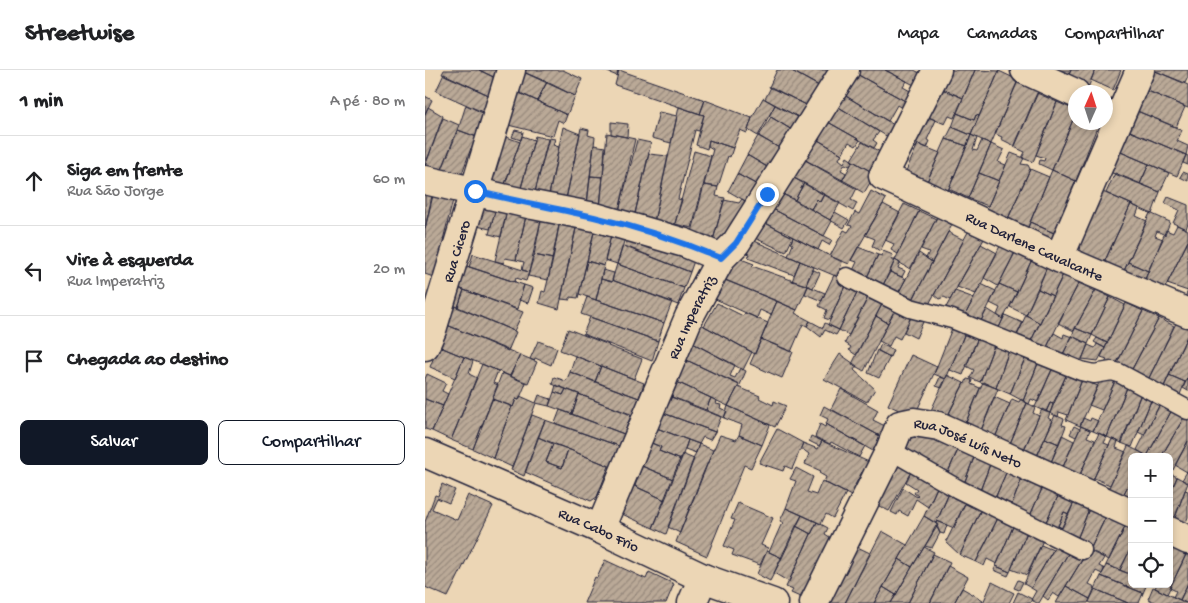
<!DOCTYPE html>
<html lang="pt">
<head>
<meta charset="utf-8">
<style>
	:root { --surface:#fff; --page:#f2f2f2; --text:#202124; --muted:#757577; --line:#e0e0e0; --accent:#111827 }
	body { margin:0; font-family:"Gochi Hand",sans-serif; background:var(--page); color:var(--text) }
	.controls { position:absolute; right:15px; bottom:15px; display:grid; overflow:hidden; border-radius:8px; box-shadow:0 2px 8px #0003 }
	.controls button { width:45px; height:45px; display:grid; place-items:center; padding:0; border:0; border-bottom:1px solid var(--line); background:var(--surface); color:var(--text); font:25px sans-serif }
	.compass { position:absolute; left:643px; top:15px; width:45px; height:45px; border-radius:50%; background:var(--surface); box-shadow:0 2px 8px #0003; rotate:3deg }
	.stop { position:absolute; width:15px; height:15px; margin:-11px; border:4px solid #1a73e8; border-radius:50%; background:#fff }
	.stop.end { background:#1a73e8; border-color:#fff; box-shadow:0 1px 5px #0008 }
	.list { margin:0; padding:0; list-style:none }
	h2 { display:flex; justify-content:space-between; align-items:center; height:65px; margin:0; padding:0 20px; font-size:21px }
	h2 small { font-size:16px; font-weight:400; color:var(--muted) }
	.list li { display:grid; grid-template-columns:32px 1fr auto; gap:15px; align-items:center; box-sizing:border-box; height:90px; padding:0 20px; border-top:1px solid var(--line) }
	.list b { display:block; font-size:19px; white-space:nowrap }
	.list p { margin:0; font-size:16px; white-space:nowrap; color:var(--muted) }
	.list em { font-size:16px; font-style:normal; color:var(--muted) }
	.actions { display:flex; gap:10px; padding:15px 20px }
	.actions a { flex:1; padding:11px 0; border:1px solid var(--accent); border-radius:8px; text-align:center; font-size:18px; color:var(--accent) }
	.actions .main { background:var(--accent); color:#fff }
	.icon { flex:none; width:28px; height:28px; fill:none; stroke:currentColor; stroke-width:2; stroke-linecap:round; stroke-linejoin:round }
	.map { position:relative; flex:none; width:763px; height:533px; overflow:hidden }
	header { display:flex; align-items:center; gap:30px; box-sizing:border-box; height:70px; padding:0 25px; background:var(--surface); border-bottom:1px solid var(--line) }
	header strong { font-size:24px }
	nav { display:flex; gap:28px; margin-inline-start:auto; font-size:18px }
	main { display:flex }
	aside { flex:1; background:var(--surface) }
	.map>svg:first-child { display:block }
	.building { fill:url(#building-hatch); stroke:#22223b }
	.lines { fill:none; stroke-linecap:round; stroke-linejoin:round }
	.lane-casing { stroke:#22223b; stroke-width:21 }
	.street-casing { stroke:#22223b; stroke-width:31 }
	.lane { stroke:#ecd6b5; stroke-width:18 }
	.street { stroke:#ecd6b5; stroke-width:28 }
	.route { stroke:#1a73e8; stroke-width:6 }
	.labels { text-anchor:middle; stroke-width:5; stroke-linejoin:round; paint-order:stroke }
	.street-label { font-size:15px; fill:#22223b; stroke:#ecd6b5 }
</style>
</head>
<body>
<header>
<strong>Streetwise</strong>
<nav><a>Mapa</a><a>Camadas</a><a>Compartilhar</a></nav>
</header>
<main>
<aside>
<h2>1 min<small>A pé · 80 m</small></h2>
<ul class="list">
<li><svg class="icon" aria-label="ahead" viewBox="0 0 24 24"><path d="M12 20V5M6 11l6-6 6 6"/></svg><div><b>Siga em frente</b><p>Rua São Jorge</p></div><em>60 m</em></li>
<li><svg class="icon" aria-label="left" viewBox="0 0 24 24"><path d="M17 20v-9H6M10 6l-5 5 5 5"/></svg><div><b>Vire à esquerda</b><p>Rua Imperatriz</p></div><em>20 m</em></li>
<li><svg class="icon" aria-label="arrive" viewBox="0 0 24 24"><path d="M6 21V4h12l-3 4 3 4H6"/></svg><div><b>Chegada ao destino</b></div></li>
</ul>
<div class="actions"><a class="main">Salvar</a><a>Compartilhar</a></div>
</aside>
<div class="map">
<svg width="763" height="533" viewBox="0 0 763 533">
	<defs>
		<pattern id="building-hatch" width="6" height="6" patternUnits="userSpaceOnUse" patternTransform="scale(1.25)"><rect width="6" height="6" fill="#baa997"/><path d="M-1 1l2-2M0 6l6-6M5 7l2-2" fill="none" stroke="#97897c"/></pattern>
	</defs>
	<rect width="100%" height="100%" fill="#ecd6b5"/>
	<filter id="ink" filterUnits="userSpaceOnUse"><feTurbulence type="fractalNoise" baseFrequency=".02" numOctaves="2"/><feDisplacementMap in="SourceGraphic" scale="10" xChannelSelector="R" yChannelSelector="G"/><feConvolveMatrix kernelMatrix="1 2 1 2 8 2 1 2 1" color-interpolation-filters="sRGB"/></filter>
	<g filter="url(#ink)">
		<!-- building -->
		<path class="building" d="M19,0h35l20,10 -6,17 -51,-23z
			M54,0h20l-3,8z
			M94,0l28,12 -10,19 -27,-12z
			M94,0h44l19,9 -7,17z
			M178,0h15l-1,6z
			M194,0l86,30 -5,14 -85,-29z
			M352,0h13l34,19 -11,19 -44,-21z
			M365,0h35l5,3 -9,14z
			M430,0h30l22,11 -4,6 9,5 -5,10 -54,-30z
			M460,0h29l8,4 -6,12z
			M523,0h27l-12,28 -20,-9z
			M550,0l24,1 -20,45 -3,-1 -2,5 -17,-7z
			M622,0h24l-4,9z
			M646,0h24l-7,18 -21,-9z
			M670,0h26l-8,20 -22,-10z
			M728,0l35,15v23l-45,-19z
			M728,0h35v7l-3,6z
			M574,1l19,9 -27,64 -20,-9z
			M428,2l54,30 -4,7 -6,-4 -9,16 -49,-29z
			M19,4l49,23 -6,17 -51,-23z
			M593,11l21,9 -24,56 -14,-7 1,-2 -7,-3z
			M122,12l28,14 -8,19 -30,-14z
			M346,17l39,20 -8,12 -37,-20z
			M512,17l26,11 -9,20 -5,-2 -4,8 -22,-9z
			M718,19l42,18 -9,20 -39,-16z
			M89,20l53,25 -3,8 -6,-3 -5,16 -45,-11z
			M414,22l55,33 -6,12 -56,-34z
			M612,23l20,9 -24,60 -11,-4 3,-6 -11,-5z
			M0,26l7,4 -7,14z
			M338,28l12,7 -17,31 -10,-6 4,-12z
			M280,30l47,18 -5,15 -7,-3 -7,18 -24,-8 -2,9 -11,-4 8,-30 -4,-1z
			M632,32l18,8v5l-23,55 -13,-6 1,-4 4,1 1,-3 -9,-3z
			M41,35l23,11 -7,23 -24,-9z
			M350,35l27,14 -5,14 -28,-17z
			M412,36l42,26 -6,8 4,3 -3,5 -46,-26z
			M3,37l15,9 -18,50v-52z
			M254,37l25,8 -5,16 -4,-1 -17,69 4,1 -8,26 -20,-4z
			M712,41l45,19 -5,11 11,5 -2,9 -61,-26z
			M234,42l18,4 -6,27 -19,-5z
			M532,43l17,7 2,-5 3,1 -8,19 -19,-8z
			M498,45l13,5 -9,20 3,1 -3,7 -9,-4 -2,4 -6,-3z
			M650,45v7h24l-23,59 -24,-11z
			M346,47l26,16 -11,19 -27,-16z
			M18,48l16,7 -18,47 -16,-5v-1z
			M186,52l17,2 -1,13 -16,-3z
			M403,52l32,18 -4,6 -7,-4 -7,12 -31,-18z
			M138,57l17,7 -14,65 -17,-4z
			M527,57l19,8 -4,11 -21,-7z
			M156,58l8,2 -1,5 7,2 -8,66 -21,-4z
			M700,59l61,26 -9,21 -61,-26z
			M33,60l22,8 -4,12 -5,-2 -10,28 -20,-4z
			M90,60l8,2 -2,8 -9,-3z
			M182,63l28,6 -16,72 -19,-3z
			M546,65l6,3 -4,12 4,1 5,-11 9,4 -23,54 -19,-9z
			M79,66l16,6 -15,42 -15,-4z
			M97,66l12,4 -13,48 -16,-4z
			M110,66l13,3 -13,53 -14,-4z
			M333,66l25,14 -11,20 -25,-15z
			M386,66l31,18 -3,5 5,4 3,-6 6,4 -3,5 -5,-2 -4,6 5,3 -4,8 -44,-25z
			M124,68l6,1 -2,6 6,2 -10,48 -14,-3z
			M521,69l21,7 -21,49 -21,-9z
			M212,70l14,3 -16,71 -16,-3z
			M284,70l24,8 -3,9 -2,-1 -10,31 -14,-2 9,-36 -5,-3z
			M437,72l20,11 -8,20 -23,-13z
			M493,74l22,9 -15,33 -13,-6 3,-5 -9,-4z
			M566,74l13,6 -6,12 8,3 -7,16 -20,-8z
			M169,75l11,2 -2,30 -13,-1z
			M691,80l33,14 -9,20 -33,-13z
			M269,81l17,5 -19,72 -17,-4z
			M586,83l13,5 -3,6 7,1 2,4 -23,52 -21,-10z
			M224,84l19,2 -14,66 -20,-5z
			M322,85l29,17 -11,17 -28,-15z
			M761,85l2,1v9l-5,-2z
			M377,88l55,30 -6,12 6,3 -4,8 -61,-34z
			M428,91l22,13 -11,19 -22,-12z
			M724,94l20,9 -9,19 -20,-8z
			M605,99l19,8 -22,53 -20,-9z
			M627,100l24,11 -22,52 -24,-11z
			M758,102l5,2v7l-8,-4z
			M554,103l20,8 -11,25 -20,-8z
			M690,103l45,19 -8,22 -46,-21z
			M312,104l26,14 -9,18 -26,-15z
			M165,106l13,1 -3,29 -13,-1z
			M367,107l12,6 -9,17 -12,-6z
			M379,113l20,11 -4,8 -3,-3 -6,10 -16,-9z
			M279,115l14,2 -2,9 9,2 -11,39 -22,-5z
			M0,119l9,2 -9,38z
			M673,120l33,14 -28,61 -25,-10 -2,-15z
			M446,121l15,8 -37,65 -19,-8 14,-26 4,2 4,-6 -4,-1 7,-13 4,2z
			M354,122l53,29 -8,15 -55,-29z
			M399,124l16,9 -10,17 -19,-11 6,-10 3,3z
			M7,126l21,4 -10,40h4l-11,38 -11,-4v-45z
			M743,127l20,8v18l-2,6 -13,-6 6,-13 -14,-7z
			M317,129l10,6 -24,40 -15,-5 11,-40 15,3z
			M60,131l12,3 -7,25 -13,-3z
			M84,132l-8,35 -12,-3 8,-30z
			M84,132l19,5 -12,53 -11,-2 -1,5 -9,-2z
			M458,134l17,9 -20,38 -8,-5 3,-7 -10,-4z
			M479,134l15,7 -21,43 -7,-4 3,-6 -9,-4z
			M706,134l8,4 -3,8 11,5 -24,52 -20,-8z
			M103,137l15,4 -14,61 -7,-2 2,-8 -8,-2z
			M344,137l63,33 -3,5 -7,-4 -4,9 -56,-29z
			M118,141l17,9 -7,39 -19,-4z
			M494,141l17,8 -26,50 -15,-9z
			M410,142l14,8 -5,8 -14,-8z
			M725,143l20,9 -5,13 -8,-4 -2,5 8,3 -15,32 -20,-9z
			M512,147l15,8 -20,37 -6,-4 3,-6 -8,-3z
			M332,149l36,18 -7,15 -38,-17z
			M135,150l17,3 -18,86 -20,-6 3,-12 3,1 3,-12z
			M605,152l24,11 -3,7 -24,-10z
			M152,154l18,4 -17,70 -8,-1v3l-9,-1z
			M752,155l11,5v11l-24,49 -20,-8 22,-52 7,3z
			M170,158l17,3 -8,35 -17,-5z
			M187,161l14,4 -9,29 -12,-4z
			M523,162l16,8 -36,66 -15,-7z
			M543,162l16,7 -34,61 -6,-3 -5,2 -5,-4z
			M203,166l68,19 -6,17 -65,-26z
			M368,167l49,25 -4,15 -50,-21 5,-12 -2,-1z
			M325,169l50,22 -6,14 -46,-17 2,-4 -6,-2z
			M763,171v60l-4,-2 4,-8 -21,-7z
			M556,174l16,9 -21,41 -19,-7z
			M576,174l15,6 -18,36 -14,-8z
			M198,176l67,26 -6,16 -67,-24z
			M433,177l20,8 -14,28 -14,-6 7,-15 -6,-2z
			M592,179l17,6 -17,37 -18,-8z
			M458,181l10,4 -2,5h4l-14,29 -17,-6 14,-28 4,1z
			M494,183l13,9 -21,42 -15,-6z
			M48,184l56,18 -3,9 -10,-3 -1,4 -46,-15z
			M109,185l19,4 -5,21 -20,-4z
			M609,185l15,7 -23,53 -16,-8z
			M308,186l21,8 -2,2 56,20 -11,24 -76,-32z
			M470,190l5,3 -2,5 7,3 -3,6 -12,-5z
			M162,191l17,5 -8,34 -17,-6z
			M375,191l14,6 -8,18 -14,-4z
			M624,192l17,6 -13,28 -15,-7z
			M703,192l20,9 -4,11 -21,-9z
			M192,194l67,24 -6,17 -66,-25z
			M39,195l60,20 -7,24 -59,-21z
			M641,198l16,8 -37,75 -16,-6z
			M387,199l8,4 -7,15 -7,-3z
			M178,200l11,3 -2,9 -11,-3z
			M465,202l16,7 -9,16 -16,-6z
			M409,205l13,6 -17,39 -6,-2 3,-8 -8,-4z
			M176,209l11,3v-2l60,22 -8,21 -68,-23z
			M297,209l55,22 -6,14 -11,-5 -3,8 -46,-21z
			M422,211l12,7 -20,42 -11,-5z
			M654,213l16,8 -21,40 -16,-8z
			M556,214l15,7 -18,36 -15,-8z
			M574,214l18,8 -14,27 -6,-4 3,-7 -10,-5z
			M99,215l9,3 -5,15 -9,-3z
			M383,216l17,7 -3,8 -17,-7z
			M33,218l6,2 -6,17 -7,-3z
			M434,218l10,7 -20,40 -10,-5z
			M613,219l15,7 -13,27 -14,-8z
			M39,220l59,22 -9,19 -56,-24z
			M671,220l14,7 -18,38 -17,-7z
			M530,221l19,7 -11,21 -19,-8z
			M444,225l16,3 -29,57 -7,-5 2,-3 -6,-4z
			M162,227l77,26 -6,18 -77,-27z
			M685,227l15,8 -18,38 -15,-8z
			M352,231l20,9 -2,3 15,8 -3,5 -4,-2 -12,28 -30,-13z
			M459,231l12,7 -8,15 -12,-7z
			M292,233l26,13 2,-3 23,10 -13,31 -51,-28z
			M701,233l17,8 -28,56 -10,-3 2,-5 -6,-2z
			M29,236l62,26 -8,19 -61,-26z
			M470,239l18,4 -13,26 -6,-3 -5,10 -10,-5z
			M562,239l16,10 -7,15 -18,-7z
			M718,241l16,7 -29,55 -15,-6z
			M580,245l18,8 -9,19 -18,-8z
			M601,245l14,8 -11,22 -14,-6z
			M451,246l12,7 -24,48 -12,-7z
			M165,247l68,24 -6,20 -69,-27z
			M486,247l12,5 -7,16 -12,-6z
			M734,248l15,8 -26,54 -18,-7z
			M753,249l10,4v11l-24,53 -16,-7z
			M385,251l13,7 2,-5 14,7 -3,5 -11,-5 -4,7 -14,-11z
			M272,252l55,30 -9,18 -56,-30z
			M529,253l13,5 -21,51 -12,-5z
			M22,255l73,30 -10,21 -72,-30z
			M650,258l17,7 -4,9 -16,-8z
			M143,259l41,16 -1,1 34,13 -8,20 -74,-29z
			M541,260l13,5 -16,40 -13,-5z
			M629,263l9,5 1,-4 8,3 -11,21 -16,-7z
			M763,264v43l-3,5 -16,-7z
			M554,265l16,8 -15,39 -10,-4 4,-8 -8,-4z
			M647,266l16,8 -9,23 -19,-7z
			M672,268l10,5 -2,5 -11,-6z
			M336,269l32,13 -11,26 -32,-14z
			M262,270l48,25 -5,11 5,2 5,-10 6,3 -6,14 -62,-29z
			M113,271l19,7 -6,17 -16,-7 -1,3 -4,-2z
			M570,273l14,7 -13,38 -16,-6z
			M456,274l12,6 -3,7 -12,-6z
			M672,274l8,4 -7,13 -16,-2 6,-14 7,3z
			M13,276l26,11 -9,21 -25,-11z
			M452,280l13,7 -11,21 -11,-5z
			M584,280l17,6 -16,38 -14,-6z
			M415,284l17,12 -3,4 21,19 -8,13 -43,-23z
			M95,285l17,7 -9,21 -18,-7z
			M486,285l26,12 -23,50 -26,-12z
			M150,286l26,10 -6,16 -25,-10z
			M601,286l13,5 -16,40 -13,-7z
			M39,287l9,4 -4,13 8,4 -26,62 -19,-9z
			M255,287l59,28 -11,21 -58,-27z
			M614,291l14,6 -15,35 -7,-3 -2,5 -6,-3z
			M630,293l13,8 -15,33 -3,-1 -4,9 -11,-5z
			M57,294l16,7 -5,12 5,2 -25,64 -22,-9z
			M176,296l43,17 -5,15 -44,-16z
			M643,301l15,6 -15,38 -9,-3 -1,5 -8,-4z
			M145,302l69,26 -6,17 -81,-31 2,-7 12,4z
			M77,303l24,10 -7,17 -3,-1 -3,8 -21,-8z
			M2,304l19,9 -4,8 6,3 -5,12 -18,-7v-20z
			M522,305l17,8 -19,39 -16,-7z
			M744,305l16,7 -8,20 -17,-7z
			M677,306l13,5 -13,29 -13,-5z
			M515,307l6,2 -4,9 -6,-2z
			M763,307v14l-5,-3z
			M542,309l5,1 -1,4 9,4 -17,41 -18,-8 19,-38 1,1z
			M657,310l16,6 -18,40 -14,-6z
			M690,311l13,4 -21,52 -14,-6z
			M252,312l34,16 -5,12 -34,-13z
			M558,312l15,7 -20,49 -16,-6z
			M131,315l10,4 -3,6 -9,-3z
			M703,315l14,6 -20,52 -15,-6z
			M313,317l22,9 -1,2 14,7 1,-4 12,5 -11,21 -47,-21z
			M141,319l13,5 -7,20 -23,-8 5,-14 9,3z
			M416,319l37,21 -5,10 12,6 -5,10 -49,-27z
			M717,321l11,5 -21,51 -11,-4z
			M236,323l60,24 -6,15 -60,-22z
			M154,324l52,21 -7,19 -52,-20z
			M114,325l12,4 -2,7 -13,-3z
			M95,326l16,7 -24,64 -19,-9 19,-52 1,1 3,-8 3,1z
			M728,326l8,6 -17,33 -6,-3z
			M569,327l16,7 -18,40 -14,-6z
			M286,328l6,3 -1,3 5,1 -1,3 7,3 -3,7 -18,-8z
			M0,329l18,7 -11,25 -7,-2z
			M67,329l20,7 -19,52 -20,-9z
			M587,329l7,3 2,-3 6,4 -18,43 -15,-6z
			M736,332l12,6 -26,48 -10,-6z
			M602,333l8,4 -2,6 6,3 -16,36 -14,-6z
			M625,333l3,1 -3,9 -4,-1z
			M303,336l42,19 -8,20 -23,-10 3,-10 -18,-7z
			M399,336l56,30 -7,15 -47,-27 2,-5 -8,-4z
			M748,338l13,6 -25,43h-12l-2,-1z
			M617,339l8,4 -2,5 5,3 -19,41 -13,-6z
			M135,340l64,24 -5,12 -64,-23z
			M230,340l60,22 -5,8 -7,-3 -4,7 -45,-17z
			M761,344l2,2v25l-15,29 -4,-2v-11h-8z
			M107,345l13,5 -21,56 -13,-6z
			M630,345l9,4 -2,6 4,1 -7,18 -14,-6z
			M658,348l7,3 1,-3 7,3 -5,10 -13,-5z
			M120,350l74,26 -7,21 -74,-30z
			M395,354l5,3 1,-3 39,22 -6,11 -28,-15 -1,2 -15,-7z
			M649,356l6,3 -4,8 -6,-3z
			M656,356l9,4 -3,7 8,3 -16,37 -17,-8z
			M229,357l34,13 -7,20 -22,-9 2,-4 -12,-5z
			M491,358l44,17 -14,32 -42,-24z
			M352,359l26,14 -11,26 -7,-3 -2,5 -24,-8z
			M674,363l8,4 -3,6 5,2 -17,37 -13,-5z
			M295,365l16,5 3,-5 23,10 -11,23 -7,-3 -37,91 -31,-14 28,-71z
			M637,365l12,6 -13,31 -12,-5z
			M386,366l11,5 -3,5 -10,-5z
			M113,367l15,7 -7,18 16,6 6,-19 41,17 -12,31 -6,4 -66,-29z
			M620,368l14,6 -10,23 -14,-6z
			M687,369l6,2 -2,7 10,4 -16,33 -16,-7z
			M263,370l11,4 -3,9 -11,-4z
			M397,371l49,22 -5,11 -4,-2 -7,13 5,2 -5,11 -31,-16 2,-5 -7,-4 2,-2 -16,-7 4,-10 -8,-6 2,-5 15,6z
			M763,371v29l-1,2 -12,-7z
			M224,372l12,5 -2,4 22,9 -8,19 -34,-14z
			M128,374l15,5 -6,19 -16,-6z
			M274,374l14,6 -33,83 -12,-6z
			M535,375l16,7 -14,37 -17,-10z
			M703,376l16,8 -1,3h-11v21l-13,25 -14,-7z
			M552,380l15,9 -14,37 -16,-7z
			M257,384l12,5 -28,75 -13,-6z
			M466,387l22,11 -24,43 -22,-11z
			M567,389l17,7 -16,37 -15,-7z
			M217,396l31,13 -8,21 -30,-14z
			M584,396l15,7 -12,31 -10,-3 -1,5 -8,-3z
			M371,398l17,9 -6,15 9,3 6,-14 24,12 -13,25 -7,-4 -5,10 -35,-16 10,-27 -6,-2z
			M488,398l26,15 -11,24 -12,-8 -8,17 -9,-5 -2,4 -6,-3 12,-24 14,9 1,-1 -4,-3 3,-4 -11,-7z
			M763,400v13l-6,-3z
			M600,401l20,11 -16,36 -19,-9z
			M745,403l7,4 -8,19v-22z
			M752,407l11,6 -17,44 -2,-1v-30z
			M707,408v26l-11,-5z
			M620,412l16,8 -17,36 -15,-8z
			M514,413l11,8 -14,32 -12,-7z
			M17,414l13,6 -6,13 -12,-5 -5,11 25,11 11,-25 25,11 -45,91 -23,-10v-65l10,-27 3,1z
			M207,415l33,15 -12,28 -31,-14z
			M636,420l15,8 -7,16 -5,-2 -6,14 4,2 -3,5 -15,-7z
			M760,420l3,1v26l-5,13 -10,-6z
			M525,421l17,8 -13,29 -17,-7z
			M651,428l15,6 -15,38 -17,-9z
			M542,429l15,8 -22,48 -14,-13z
			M313,433l35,15 -12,27 7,3 -8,17 -28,-10 2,-5 -10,-4 11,-26 -4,-1z
			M665,436l17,8 -17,36 -14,-8z
			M557,437l17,9 -23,46 -16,-7z
			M361,438l16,7 -20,43 -13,-6 12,-27 3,-2 -4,-2z
			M639,442l5,2 -7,14 -4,-2z
			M682,444l21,7 -19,39 -19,-10z
			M377,445l15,7 -6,12 -15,-8z
			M499,446l14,9 -26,42 -13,-8z
			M574,446l16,6 -18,42 -10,-5 -3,7 -8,-4z
			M512,451l10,4 -3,9 -4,-1 -4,-10z
			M703,451l4,2v23l-12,24 -14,-5z
			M392,452l11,6 -3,6 8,5 -33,58 -9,-4 2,-3 -7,-3z
			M590,452l13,8 -18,42 -14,-6z
			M371,456l15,8 -22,48 -15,-9z
			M511,456l4,7 -8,15 -7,-2z
			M603,460l16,8 -17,37 -16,-6z
			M457,461l25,14 -33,58h-29z
			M424,473l21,10 -25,50h-29z
			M616,475l12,5 -22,38 -7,-4z
			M631,475l13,7 -30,51h-2l-6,-3 5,-9 -5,-3z
			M707,476v29l-12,-5z
			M499,477l10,5 -26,51h-17z
			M748,478l13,7 -19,39 -12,-6 2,-4h12v-28z
			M663,480l16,8 -5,8 6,3 -3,5 -6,-3 -7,13 6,3 -5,12 -24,-13z
			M763,480v33l-8,17 -7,-3 3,-6 -6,-3z
			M342,481l15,7 -12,23 -13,-7z
			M644,482l17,2 -27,43 -6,-4 -5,7 -5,-4z
			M508,484l17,8 -20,41h-22z
			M474,489l13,8 -16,28 -13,-8z
			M180,490l41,19 3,-7 25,12 -8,19h-82l11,-26 2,1z
			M681,495l26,10v9h15l-4,9 -42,-17z
			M523,496l20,11 -14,26h-24z
			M571,496l14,6 -2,4 -14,-6z
			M676,506l42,17 -4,10h-11l-33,-14z
			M593,510l5,2 -4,8 -5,-2z
			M567,512l22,11 -5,10h-26z
			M763,513v20h-2l-6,-3z
			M641,516l24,13 -2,4h-32z
			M458,517l13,8 -5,8h-17z
			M728,517l27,13 6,3h-29l-9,-4z
			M537,518l21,12 -2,3h-27z
			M670,519l33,14h-37l-2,-1z
			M593,522l14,7 -2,4h-17z"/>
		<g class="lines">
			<!-- lane casing -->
			<g class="lane-casing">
				<path id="lane" d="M422,207l63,31 42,11 129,52 13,3 18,-3 7,2 69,37
					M465,380l68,39 124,61"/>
			</g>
			<!-- street casing -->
			<g class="street-casing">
				<g id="street">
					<path id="s1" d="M512,0l-54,106 176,82 129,55"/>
					<path d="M600,0l50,23"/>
					<path d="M0,110l108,25 62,12 90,26 36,15"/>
					<path d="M634,188l81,-188"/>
					<path id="s2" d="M0,276l7,-16 79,-260"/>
					<path id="s3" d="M0,383l175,76 103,49 70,25"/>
					<path id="s4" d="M175,459l89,-212 32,-59 15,-15 109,-173"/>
					<path d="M744,461l19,9"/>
					<path d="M267,533l11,-25"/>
					<path id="s5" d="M389,533l76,-153 10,-25 14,-3 25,4 193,88"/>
				</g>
			</g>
			<!-- lane -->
			<use href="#lane" class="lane"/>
			<!-- street -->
			<use href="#street" class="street"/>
		</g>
	</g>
	<g class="lines" filter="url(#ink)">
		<!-- route -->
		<path class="route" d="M50,121c40,10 80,17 119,26 43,10 86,24 127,41l15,-15 31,-49"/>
	</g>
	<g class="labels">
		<!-- street labels -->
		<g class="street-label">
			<text dy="5" stroke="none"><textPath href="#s1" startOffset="286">Rua Darlene Cavalcante</textPath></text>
			<text dy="5" stroke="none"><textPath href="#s2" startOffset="100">Rua Cicero</textPath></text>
			<text dy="5" stroke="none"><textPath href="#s4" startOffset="231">Rua Imperatriz</textPath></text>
			<text dy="5" stroke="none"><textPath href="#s5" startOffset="270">Rua José Luís Neto</textPath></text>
			<text dy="5" stroke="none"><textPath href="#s3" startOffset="190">Rua Cabo Frio</textPath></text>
		</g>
	</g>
</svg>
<div class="controls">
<button>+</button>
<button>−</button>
<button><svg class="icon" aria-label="locate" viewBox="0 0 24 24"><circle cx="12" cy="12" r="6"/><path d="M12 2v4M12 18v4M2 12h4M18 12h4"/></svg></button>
</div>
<svg class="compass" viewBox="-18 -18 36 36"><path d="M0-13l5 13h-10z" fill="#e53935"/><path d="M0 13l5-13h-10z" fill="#757577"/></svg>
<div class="stop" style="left:50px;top:121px"></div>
<div class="stop end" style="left:342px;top:124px"></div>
</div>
</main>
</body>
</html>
